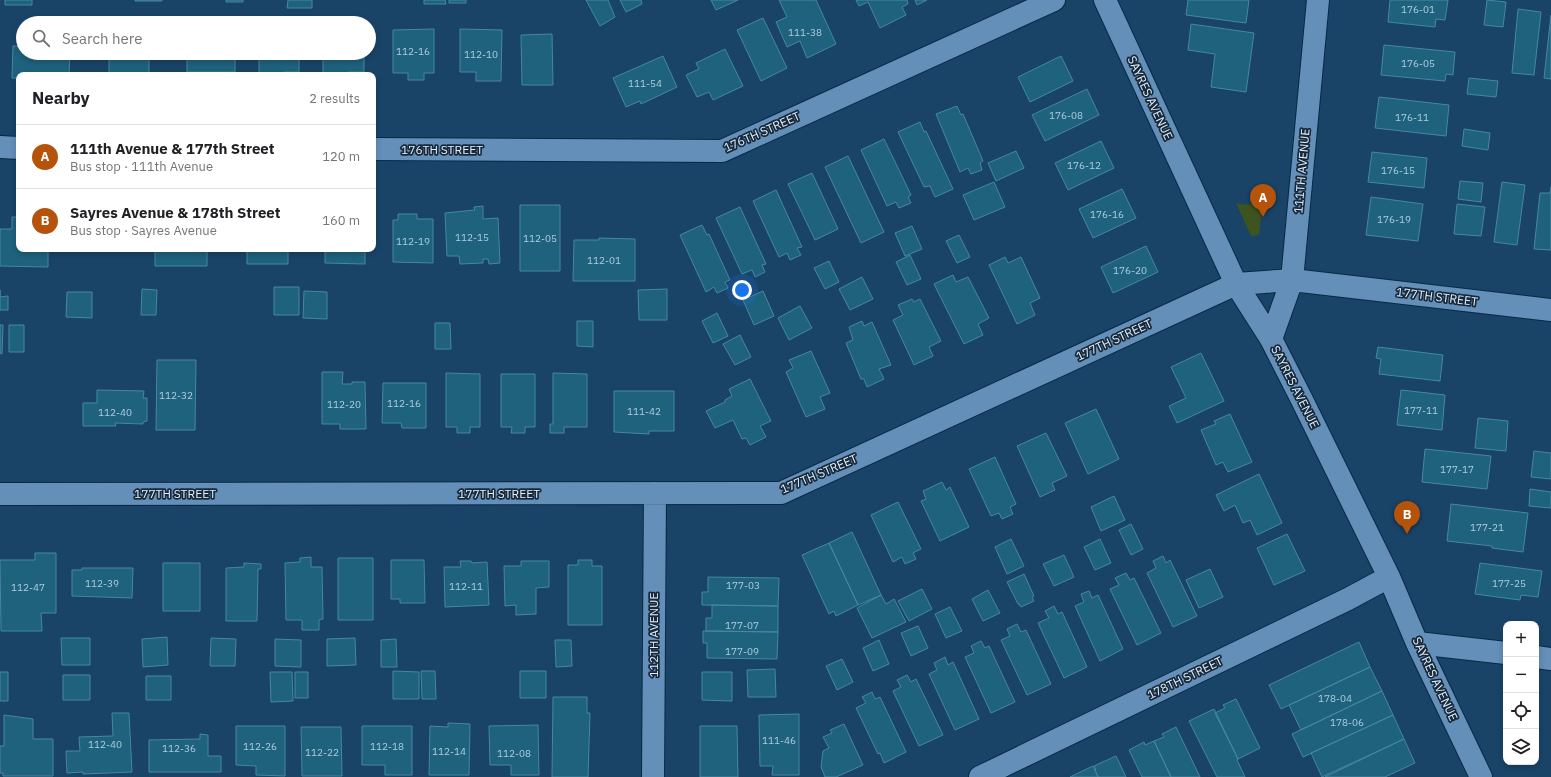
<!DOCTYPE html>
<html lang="en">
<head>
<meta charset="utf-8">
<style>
	:root { --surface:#fff; --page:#f2f2f2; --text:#202124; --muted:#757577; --line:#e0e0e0; --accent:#b45309 }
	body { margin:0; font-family:"IBM Plex Sans",sans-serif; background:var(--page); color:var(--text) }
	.controls { position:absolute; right:12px; bottom:12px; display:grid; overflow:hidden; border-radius:8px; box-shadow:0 2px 6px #0003 }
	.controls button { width:36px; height:36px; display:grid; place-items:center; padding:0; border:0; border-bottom:1px solid var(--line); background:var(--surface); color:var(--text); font:20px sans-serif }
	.you { position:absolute; left:742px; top:290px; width:14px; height:14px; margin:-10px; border:3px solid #fff; border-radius:50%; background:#1a73e8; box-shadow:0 0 0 6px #1a73e833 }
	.badge { display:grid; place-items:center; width:26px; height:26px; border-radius:50%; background:var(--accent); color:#fff; font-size:13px; font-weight:700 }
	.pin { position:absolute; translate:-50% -33px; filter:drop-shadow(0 1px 2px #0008) }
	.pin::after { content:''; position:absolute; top:21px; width:14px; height:12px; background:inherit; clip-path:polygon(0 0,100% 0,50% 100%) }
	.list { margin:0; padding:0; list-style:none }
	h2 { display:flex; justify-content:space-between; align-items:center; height:52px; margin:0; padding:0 16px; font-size:17px }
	h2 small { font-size:13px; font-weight:400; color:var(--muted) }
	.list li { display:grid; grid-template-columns:26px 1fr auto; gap:12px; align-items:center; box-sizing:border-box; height:64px; padding:0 16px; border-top:1px solid var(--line) }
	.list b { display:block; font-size:15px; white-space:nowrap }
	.list p { margin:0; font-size:13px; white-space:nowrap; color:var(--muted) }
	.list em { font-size:13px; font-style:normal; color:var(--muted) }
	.icon { flex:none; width:22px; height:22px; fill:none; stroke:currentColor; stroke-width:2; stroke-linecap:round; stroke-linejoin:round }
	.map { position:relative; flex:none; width:1551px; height:777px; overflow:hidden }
	.search { position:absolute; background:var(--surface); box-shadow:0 2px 6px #0003; left:16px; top:16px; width:360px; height:44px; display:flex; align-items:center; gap:10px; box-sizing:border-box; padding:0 14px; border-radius:22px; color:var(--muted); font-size:15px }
	.panel { position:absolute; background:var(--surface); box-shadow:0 2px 6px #0003; left:16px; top:72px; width:360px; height:180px; border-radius:8px }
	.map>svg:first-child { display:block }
	.green { fill:#3e541e }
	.building { fill:#1e627d; stroke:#4687a3 }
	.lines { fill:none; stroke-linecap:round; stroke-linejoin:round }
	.minor-casing { stroke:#092945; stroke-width:24 }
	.minor { stroke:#648fb9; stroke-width:22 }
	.labels { text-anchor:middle; stroke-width:3.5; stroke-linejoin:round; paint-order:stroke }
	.number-label { font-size:10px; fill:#b0ccdd }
	.street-label { font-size:12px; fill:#e1effd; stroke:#17293a }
</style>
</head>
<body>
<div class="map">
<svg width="1551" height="777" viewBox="0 0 1551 777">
	<rect width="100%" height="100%" fill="#194468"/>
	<!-- green -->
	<path class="green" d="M1263,199l-4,36 -8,1 -15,-33c10,3 19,2 27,-4z"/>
	<!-- building -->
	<path class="building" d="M5,0h27v5h-27z
		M135,0h27v1h-27z
		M226,0h17v2h-17z
		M288,0h24v8h-25z
		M424,0h21l1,4h-22z
		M449,0h17v3h-17z
		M586,0h22l7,17 -15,9z
		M620,0h21l1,4 -16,8z
		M711,0h27l-22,10z
		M779,0h37l20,44 -29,14 -7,-17 -13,6 -11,-25 11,-5z
		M856,0h51l1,4 -6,3 4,8 -26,13 -12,-26 -9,4z
		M915,0h12l-10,5z
		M1188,0h61l-3,23 -60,-8z
		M1390,0h58l-3,20 -9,-1 -1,8 -47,-5z
		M1487,0l19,2 -3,25 -19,-2z
		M1518,9l23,3 -7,63 -22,-2z
		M1551,15v64l-7,-1z
		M763,18l24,50 -26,13 -24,-51z
		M1191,24l63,9 -8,59 -35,-5 4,-33 -27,-4z
		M434,29v44h-10v7h-16v-7h-15v-43z
		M460,29l42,1 -1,51h-25v-9h-16z
		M552,34l1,51h-31l-1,-50z
		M1384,45l71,7 -2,23 -7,-1 -1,7 -64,-6z
		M13,46h10v7h47l-1,22h-50v3h-7z
		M725,49l18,37 -30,14 -4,-8 -12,5 -11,-22 13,-6 -3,-6z
		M120,53h29v22h-40v-19l11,-1z
		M187,53h48v19h-48z
		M259,53h40v19h-15v3h-25z
		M323,53h41v19h-16v3h-25z
		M663,56l14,31 -36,17 -1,-3 -14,6 -13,-29z
		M1061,56l12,25 -43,21 -12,-25z
		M1469,78l29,3 -2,16 -29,-3z
		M1087,89l12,26 -54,26 -13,-26z
		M1379,97l70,8 -3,31 -71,-8z
		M957,106l4,9 2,-1 20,47 -3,2 2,7 -11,4 -3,-6 -8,4 -24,-58z
		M920,122l4,10 2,-1 27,58 -18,8 -5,-11 -6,1 -26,-55z
		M1464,129l26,4 -2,17 -26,-4z
		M884,139l27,56 -3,2 3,6 -12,5 -3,-6 -9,4 -26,-56z
		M1101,141l13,27 -46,22 -13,-27z
		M1016,151l8,17 -28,13 -8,-18z
		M1372,152l55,6 -3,30 -56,-6z
		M848,156l36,76 -23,11 -36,-76z
		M812,173l26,56 -23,11 -27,-56z
		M1460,181l23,2 -2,19 -23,-3z
		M994,182l11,25 -31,13 -11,-25z
		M1502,182l23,3 -8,60 -23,-3z
		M1551,187v63l-17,-1 6,-56h10z
		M1122,189l14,29 -43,20 -14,-29z
		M776,190l26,57 -5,1 4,7 -11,5 -3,-7 -8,4 -26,-56z
		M1371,197l52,7 -5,37 -52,-6z
		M1457,204l28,3 -4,29 -27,-2z
		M520,205h40v66h-40z
		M483,206v13l15,-1 2,45 -11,1 -1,-5h-5v4l-23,1 -1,-8h-12l-2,-43 30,-3 -1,-3z
		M740,207l26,57 -4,1 3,7 -10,5 -3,-7 -10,4 -26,-56z
		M398,214h19v5h16v44l-40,-1v-42h5z
		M12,217h7v32h29v18l-48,-1v-37h12z
		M702,225l5,10 2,-1 21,46 -5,2 3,6 -11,5 -3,-6 -8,5 -26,-57z
		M912,226l10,23 -17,7 -10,-23z
		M959,235l11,22 -13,6 -11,-22z
		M599,238l36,1v42h-62l1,-41h25z
		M1146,246l12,26 -45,21 -12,-26z
		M86,249h46v1h-45z
		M155,249h52v17h-52z
		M247,249h41v15h-41z
		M325,249h40v15l-40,-1z
		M910,255l11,24 -14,6 -11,-23z
		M1005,257l3,6 13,-6 19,41 -10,5 5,12 -18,9 -28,-59z
		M829,261l10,21 -14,7 -11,-21z
		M953,275l3,7 12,-5 21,41 -11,6 5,11 -19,9 -30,-60z
		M862,277l11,22 -23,11 -11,-21z
		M274,287h25v28h-25z
		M142,289l15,1 -1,25h-15z
		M667,289v31h-28l-1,-30z
		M0,290v7l8,-1v14h-8z
		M304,291l23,1v27l-24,-1z
		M763,291l11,25 -20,9 -11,-25z
		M67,292h25v26l-26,-1z
		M912,299l2,3 6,-3 21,42 -12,6 4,9 -19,9 -21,-45 10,-5 -5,-10z
		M800,306l12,22 -23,12 -11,-22z
		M717,313l11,23 -15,7 -11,-22z
		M577,321h16v26l-16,-1z
		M862,321l2,5 8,-4 19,43 -12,4 5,10 -17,8 -3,-8h-3l-15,-36 7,-3 -4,-13z
		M435,323h15l1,26h-16z
		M0,325h3l-1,29 -2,-1z
		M9,325h15v27h-15z
		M740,335l11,22 -16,8 -12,-21z
		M1378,347l65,8 -3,26 -61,-7 2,-15 -5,-1z
		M811,351l19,42 -10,4 5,12 -19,8 -20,-45 7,-4 -4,-8z
		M1201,353l23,48 -47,22 -8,-17 17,-8 -15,-31z
		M157,360h39l-1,70h-39z
		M322,372h21l-1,12h10v-2h13l1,47h-26v-5h-18z
		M446,373l34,1v53h-10v6h-13v-6h-11z
		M553,373l34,1v53h-23v6h-14v-9h3z
		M501,374h34v53h-10v6h-14l1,-6h-11z
		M750,379l21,42 -11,5 6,11 -16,8 -4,-7 -4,1 -9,-19 -18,8 -9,-17 19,-9v-2l7,-4 -3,-7z
		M383,383h43v45h-24l-1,-5h-19z
		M97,390l47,1 -1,7h4v23l-4,1v2l-28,-1 1,3h-33v-23h14z
		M1401,390l44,5 -3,35 -45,-5z
		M614,391h60v40h-25v3l-35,-2z
		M1096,409l23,50 -31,15 -23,-51z
		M1230,414l22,48 -24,10 -5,-10 -7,3 -15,-35 15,-6 -2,-3z
		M1478,418l30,3 -2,30 -31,-3z
		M1046,433l21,43 -15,7 3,7 -15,7 -23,-51z
		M1425,449l66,7 -4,33 -65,-7z
		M1534,451l17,2v26l-20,-2z
		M995,457l21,47 -6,3 3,7 -11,5 -3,-6 -8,3 -22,-47z
		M1259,474l23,49 -25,12 -7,-15 -7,3 -8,-18 -11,6 -8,-16z
		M942,482l4,8 4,-3 19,40 -29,14 -19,-40 5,-2 -3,-8z
		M1530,489l21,3v16l-22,-2z
		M1114,496l11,24 -24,11 -10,-24z
		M898,502l23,47 -8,4 3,6 -11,5 -3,-7 -9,5 -22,-47z
		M1451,504l77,9 -5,39 -31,-4v-2l-45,-5z
		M1131,524l12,25 -12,6 -12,-25z
		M852,532l29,63 -23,10 -29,-62z
		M1287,534l18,37 -31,14 -17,-37z
		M1011,539l13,27 -17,8 -12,-27z
		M1100,539l11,24 -16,7 -11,-23z
		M829,543l29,62 -22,11 -2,-5 -5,3 -27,-59z
		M35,553h21v60h-15l1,18h-41l-1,-71h35z
		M1064,555l10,22 -20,9 -11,-22z
		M1163,556l3,7 4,-3 27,56 -24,11 -26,-54 9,-5 -3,-7z
		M311,557v10h11l1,52 -4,1v10h-17v-10h-16l-1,-57 15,-1v-4z
		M338,558h35v62h-35z
		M391,560h33l1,43h-25v-4h-9z
		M578,560h14v6h10v59h-34v-60h10z
		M460,561h11l1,2 15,-1 2,43 -44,2 -1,-40h17z
		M521,561h28v26l-13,1v26l-20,1v-10l-11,1 -1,-40h17z
		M163,563h37v48h-37z
		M244,563l17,1v5h-3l-1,52h-31v-53l18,-1z
		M1480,563l62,8 -4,26 -17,-2 -1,5 -45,-6z
		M82,568h51l-1,30 -60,-2v-26h10z
		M1210,569l13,28 -24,11 -13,-28z
		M1126,573l4,7 4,-2 27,55 -24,12 -27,-56 9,-4 -4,-7z
		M1024,574l10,22 -2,1 2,4 -13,6 -2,-3h-1l-11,-22z
		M708,577l71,1 -1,28 -76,-1v-13h6z
		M922,589l10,20 -23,12 -11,-20z
		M988,590l12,23 -17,8 -11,-22z
		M1089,591l3,7 6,-3 25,54 -23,12 -25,-55 9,-4 -3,-8z
		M881,595l5,9 8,-5 12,23 -34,16 -15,-30z
		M712,605l66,1v26l-72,-1v-13h6z
		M1054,606l4,8 4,-2 25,55 -23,11 -26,-55 11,-5 -4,-7z
		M950,607l12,24 -16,7 -11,-24z
		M1017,624l4,8 5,-2 25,54 -24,11 -26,-55 9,-4 -3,-7z
		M918,626l10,22 -17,8 -10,-23z
		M703,631l75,1 -1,27 -70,-1v-15h-4z
		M167,637l1,28 -25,2 -1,-28z
		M61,638h29v27h-28z
		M211,638l25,1 -1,27h-25z
		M355,638l1,27 -29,1v-27z
		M275,639l26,1v27l-26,-1z
		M396,639l1,28h-16v-27z
		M555,640h16l1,26 -16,1z
		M879,640l10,24 -16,7 -10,-23z
		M981,641l4,7 4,-2 26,56 -24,11 -26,-56 9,-4 -3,-7z
		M1359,642l11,25 -89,42 -12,-24z
		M945,657l3,8 5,-3 26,57 -24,11 -26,-56 8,-4 -3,-7z
		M842,659l11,23 -16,8 -11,-24z
		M1370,667l12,24 -81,39 -12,-25z
		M775,669l1,28h-28l-1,-27z
		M393,671l26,1v27h-26z
		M421,671h14l1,28h-14z
		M520,671h26v27h-26z
		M0,672h8v29h-8z
		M270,672h22l1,29 -22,1z
		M295,672h13v26h-13z
		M702,672h30v29l-30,-1z
		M63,675h27v25h-27z
		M907,675l4,7 5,-3 27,56 -24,11 -26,-55 8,-4 -4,-7z
		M146,676h25v24h-25z
		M1382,691l11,24 -90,42 -11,-23z
		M872,692l3,7 5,-2 26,55 -22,11 -4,-10 -2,1 -22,-46 10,-5 -4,-6z
		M553,697h34v16h3l-2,64h-36z
		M1236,699l24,49 -22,11 -23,-46 10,-5 -2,-3z
		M1214,709l24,50 -1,1 8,17h-28l-28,-56z
		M112,713h17l3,59 -49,2v-2l-16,1 -1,-22h14l-1,-14 34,-1z
		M799,714v61h-27l1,-9h-13l-1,-51z
		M4,715l29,4v20h20v37h-50v-3h-3v-27h4z
		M1393,715l11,24 -82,38 -11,-24z
		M448,723l22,1 -1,51h-40l1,-49 18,1z
		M844,724l19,41 -27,12h-11l-4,-10 2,-16 6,-3 -6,-11 9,-4 -2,-3z
		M538,725l1,50h-28v-10h-21l-1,-39z
		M236,726h49v50l-29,-1v-9l-20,-1z
		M362,726h50v49h-27v-10h-23z
		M700,726h37l1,51h-38z
		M301,727h40l1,49h-40z
		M1176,727l24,50h-29l-17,-36 10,-4 -2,-3z
		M200,734l8,1v21h13v16h-72v-32l51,-1z
		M1404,739l11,24 -30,14h-60z
		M1154,741l17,36h-29l-13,-27 15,-8 1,3z
		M1116,756l10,21h-28l-3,-7 1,-1 -2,-3z
		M1093,766l5,11h-28z"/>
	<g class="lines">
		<!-- minor casing -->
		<g class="minor-casing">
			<path id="minor" d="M1105,0l131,284 35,55 31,61 87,177 28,66 64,134
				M0,147l19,1
				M373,149l349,2 332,-151
				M1271,339l21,-59 26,-280
				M0,494l781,-1 455,-209 56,-4 259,30
				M1417,643l89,10
				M1536,657l15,2
				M653,777l2,-284
				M980,777l368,-178 41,-22"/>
		</g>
		<!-- minor -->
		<use href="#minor" class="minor"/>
	</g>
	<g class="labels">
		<!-- number labels -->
		<g class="number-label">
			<text x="1418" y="13">176-01</text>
			<text x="805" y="36">111-38</text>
			<text x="413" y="55">112-16</text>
			<text x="481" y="58">112-10</text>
			<text x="1418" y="67">176-05</text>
			<text x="645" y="87">111-54</text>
			<text x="1066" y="119">176-08</text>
			<text x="1412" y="121">176-11</text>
			<text x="1084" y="169">176-12</text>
			<text x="1398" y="174">176-15</text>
			<text x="1107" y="218">176-16</text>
			<text x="1394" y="223">176-19</text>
			<text x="472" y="241">112-15</text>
			<text x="540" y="242">112-05</text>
			<text x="413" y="245">112-19</text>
			<text x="604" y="264">112-01</text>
			<text x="1130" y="274">176-20</text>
			<text x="176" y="399">112-32</text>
			<text x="404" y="407">112-16</text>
			<text x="344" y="408">112-20</text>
			<text x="1421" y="414">177-11</text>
			<text x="644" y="415">111-42</text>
			<text x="115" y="416">112-40</text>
			<text x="1457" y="473">177-17</text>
			<text x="1487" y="531">177-21</text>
			<text x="102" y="587">112-39</text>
			<text x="1509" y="587">177-25</text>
			<text x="743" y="589">177-03</text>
			<text x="466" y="590">112-11</text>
			<text x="28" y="591">112-47</text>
			<text x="742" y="629">177-07</text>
			<text x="742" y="655">177-09</text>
			<text x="1335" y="702">178-04</text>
			<text x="1347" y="726">178-06</text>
			<text x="779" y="744">111-46</text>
			<text x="105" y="748">112-40</text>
			<text x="260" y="750">112-26</text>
			<text x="387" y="750">112-18</text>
			<text x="179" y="752">112-36</text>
			<text x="449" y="755">112-14</text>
			<text x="322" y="756">112-22</text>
			<text x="514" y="757">112-08</text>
		</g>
		<!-- street labels -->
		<g class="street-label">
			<text transform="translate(1150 98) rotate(65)" y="4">SAYRES AVENUE</text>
			<text transform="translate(762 132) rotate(-24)" y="4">176TH STREET</text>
			<text x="442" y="154">176TH STREET</text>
			<text transform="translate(1302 171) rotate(-85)" y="4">111TH AVENUE</text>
			<text transform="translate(1437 297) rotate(7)" y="4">177TH STREET</text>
			<text transform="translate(1114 340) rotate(-25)" y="4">177TH STREET</text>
			<text transform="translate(1295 387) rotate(63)" y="4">SAYRES AVENUE</text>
			<text transform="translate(819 474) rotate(-23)" y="4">177TH STREET</text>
			<text x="175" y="498">177TH STREET</text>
			<text x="499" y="498">177TH STREET</text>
			<text transform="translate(654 635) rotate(-90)" y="4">112TH AVENUE</text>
			<text transform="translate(1185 678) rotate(-26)" y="4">178TH STREET</text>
			<text transform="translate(1435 679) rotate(65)" y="4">SAYRES AVENUE</text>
		</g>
	</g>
</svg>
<div class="controls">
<button>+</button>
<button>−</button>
<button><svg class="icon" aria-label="locate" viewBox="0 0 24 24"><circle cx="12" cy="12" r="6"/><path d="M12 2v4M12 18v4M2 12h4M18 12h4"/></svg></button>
<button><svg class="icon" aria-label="layers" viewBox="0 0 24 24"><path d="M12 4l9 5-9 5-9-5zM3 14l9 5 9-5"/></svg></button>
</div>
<div class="you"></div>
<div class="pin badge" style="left:1263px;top:217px">A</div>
<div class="pin badge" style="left:1407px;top:534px">B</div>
<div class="search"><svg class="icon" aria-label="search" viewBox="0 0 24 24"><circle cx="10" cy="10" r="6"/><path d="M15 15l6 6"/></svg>Search here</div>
<section class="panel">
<h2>Nearby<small>2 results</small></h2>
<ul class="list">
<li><span class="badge">A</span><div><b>111th Avenue &amp; 177th Street</b><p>Bus stop · 111th Avenue</p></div><em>120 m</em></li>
<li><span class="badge">B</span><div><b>Sayres Avenue &amp; 178th Street</b><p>Bus stop · Sayres Avenue</p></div><em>160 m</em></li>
</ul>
</section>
</div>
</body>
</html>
